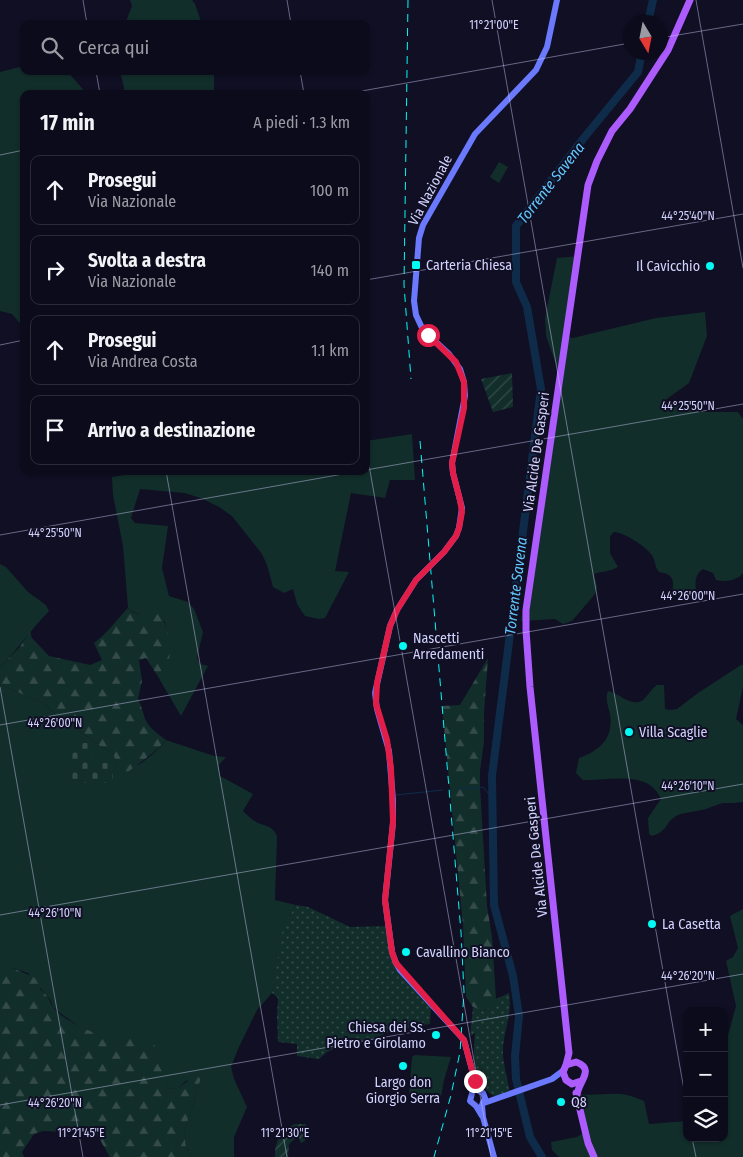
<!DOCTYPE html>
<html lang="it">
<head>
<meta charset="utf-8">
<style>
	:root { --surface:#0c0b1b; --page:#1a1928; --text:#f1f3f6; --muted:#9a9ba3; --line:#2c2b3a }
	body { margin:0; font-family:"Fira Sans Condensed",sans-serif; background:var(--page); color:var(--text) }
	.controls { position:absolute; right:15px; bottom:15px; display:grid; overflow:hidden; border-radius:10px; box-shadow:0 1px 4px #0004 }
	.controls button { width:45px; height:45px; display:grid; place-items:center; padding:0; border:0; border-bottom:1px solid var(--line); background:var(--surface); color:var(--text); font:25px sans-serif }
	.compass { position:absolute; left:623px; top:15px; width:45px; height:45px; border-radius:50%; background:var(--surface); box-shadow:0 1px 4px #0004; rotate:170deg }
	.stop { position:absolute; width:15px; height:15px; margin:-11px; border:4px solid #e11d48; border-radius:50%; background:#fff }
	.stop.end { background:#e11d48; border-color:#fff; box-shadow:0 1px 5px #0008 }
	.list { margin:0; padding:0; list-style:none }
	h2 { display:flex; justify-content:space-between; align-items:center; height:65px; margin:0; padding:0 20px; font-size:21px }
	h2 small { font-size:16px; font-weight:400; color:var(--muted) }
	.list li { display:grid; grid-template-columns:32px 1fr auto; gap:15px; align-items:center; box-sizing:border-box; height:70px; margin:0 10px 10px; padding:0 10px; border:1px solid var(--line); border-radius:10px }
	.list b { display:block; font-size:19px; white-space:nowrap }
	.list p { margin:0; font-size:16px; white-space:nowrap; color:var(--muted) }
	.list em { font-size:16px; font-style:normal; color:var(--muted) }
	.icon { flex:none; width:28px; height:28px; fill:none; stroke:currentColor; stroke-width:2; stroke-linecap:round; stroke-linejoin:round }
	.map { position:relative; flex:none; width:743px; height:1157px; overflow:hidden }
	.search { position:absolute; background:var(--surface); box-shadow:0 1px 4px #0004; left:20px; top:20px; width:350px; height:55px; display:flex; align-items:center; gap:12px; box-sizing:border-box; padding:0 18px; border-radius:10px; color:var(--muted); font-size:19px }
	.panel { position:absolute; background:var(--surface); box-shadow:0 1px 4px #0004; left:20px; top:90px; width:350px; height:385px; border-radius:10px }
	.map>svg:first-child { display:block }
	.grass { fill:#122e2a }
	.forest { fill:url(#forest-firs) }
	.cemetery { fill:url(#cemetery-stones) }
	.park { fill:url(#park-dots) }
	.garden { fill:url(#garden-furrows) }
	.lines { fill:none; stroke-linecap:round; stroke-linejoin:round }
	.stream { stroke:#0e2c49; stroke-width:1 }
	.river { stroke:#0e2c49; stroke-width:8 }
	.secondary { stroke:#6b79fd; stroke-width:6 }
	.primary { stroke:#ac5bfd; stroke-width:7 }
	.rail { stroke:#03faf4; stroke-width:1; stroke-dasharray:8 6; stroke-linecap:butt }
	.route { stroke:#e11d48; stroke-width:6 }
	.ticks { fill:none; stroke:#d2d3fe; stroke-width:1; stroke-opacity:0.45 }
	.poi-dot { fill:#03faf4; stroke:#100f24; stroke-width:2 }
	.labels { text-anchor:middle; stroke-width:4; stroke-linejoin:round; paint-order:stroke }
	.street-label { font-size:14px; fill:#d2d3fe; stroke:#100f24 }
	.poi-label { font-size:14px; fill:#d2d3fe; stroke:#100f24; text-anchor:start }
	.water-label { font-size:15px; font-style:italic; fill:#62c8fd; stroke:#100f24 }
	.ticks-label { font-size:12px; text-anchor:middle; fill:#d2d3fe; stroke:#100f24; stroke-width:4; stroke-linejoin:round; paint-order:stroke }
</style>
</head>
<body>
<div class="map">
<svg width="743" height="1157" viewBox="0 0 743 1157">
	<defs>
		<pattern id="forest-firs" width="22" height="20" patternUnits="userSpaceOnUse" patternTransform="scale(1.25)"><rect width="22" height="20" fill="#122e2a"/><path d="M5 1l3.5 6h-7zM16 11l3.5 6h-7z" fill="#344b4a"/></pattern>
		<pattern id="cemetery-stones" width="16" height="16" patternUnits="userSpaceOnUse" patternTransform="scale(1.25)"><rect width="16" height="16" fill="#122e2a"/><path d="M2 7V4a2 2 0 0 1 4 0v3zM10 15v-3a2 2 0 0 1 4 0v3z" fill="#344b4a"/></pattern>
		<pattern id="park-dots" width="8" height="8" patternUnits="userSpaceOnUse" patternTransform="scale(1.25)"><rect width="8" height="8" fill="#122e2a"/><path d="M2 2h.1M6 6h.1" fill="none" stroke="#344b4a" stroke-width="1.8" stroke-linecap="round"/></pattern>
		<pattern id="garden-furrows" width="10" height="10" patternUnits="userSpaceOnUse" patternTransform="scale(1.25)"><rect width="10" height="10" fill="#122e2a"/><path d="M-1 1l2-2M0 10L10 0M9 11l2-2" fill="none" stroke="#344b4a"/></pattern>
	</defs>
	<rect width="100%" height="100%" fill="#100f24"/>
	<!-- grass -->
	<path class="grass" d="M130,0h62l3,4 7,20h-77l7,-18z
		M24,66v5h43l20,23h-63v234l-12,-14 -12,-3v-239z
		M120,71h94v23h-91l1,-6z
		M499,162l9,5 -9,16 -9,-6z
		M578,256l-10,81 5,1 83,-20 49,-6 2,24 -18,47 -25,18 28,6 12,5h34l5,7v154c-6,8 -18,9 -27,7l-3,-7 -10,-4c-8,5 -8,13 -7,22 -8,6 -16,4 -24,1 3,-13 0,-18 -13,-20 -5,-6 -3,-12 -8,-18 -6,-8 -28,-22 -37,-22l-4,4v17l8,14c-8,5 -15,4 -24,7l3,13 -2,7 -23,27 -9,3 -8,-5 -34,2 14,-79 24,-169 -13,-37 -1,-18 12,-60z
		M412,434l3,46h-25l-5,18 -34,-5 -16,78 14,1 -24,46 -6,1 -14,-3 -8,-12 -4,-15 -9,4 -11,-6 -6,-22 -5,-11 -30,-38 -13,-9 -16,-8 -18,-6 -45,-4 -9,29 4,5 33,3 -6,42 7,28 19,6 6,7 9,23 -6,26 3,6 8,2 -27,50 -24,-41c18,-19 12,-29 8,-53l-11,-9c-10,1 -18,3 -26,-5l-5,-62 -10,-51 -1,-18 19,-3 7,-3h228v-30z
		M0,564l6,3 22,25 18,13 3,6c-18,18 -31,39 -49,56z
		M741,665h2v22l-7,32 7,6v77c-7,1 -13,1 -19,1 -8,1 -15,6 -23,7 -8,2 -15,2 -23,5 -13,6 -9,16 -26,21l-3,-2 -1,-16 13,-19c-12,-30 -53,-18 -78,-19l-7,-7 3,-15c21,-7 35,-20 31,-44 -2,-8 -5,-15 -2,-23 11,2 24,17 35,9 4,-3 8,-11 14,-15h7l1,24 5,1 7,-1 21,-16z
		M0,684l46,21 13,13 12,6 26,20 16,10 5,12c5,0 12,1 17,0 7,-1 27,-20 31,-26l48,16 12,1 -7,8 1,11 33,18 -10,17c5,5 11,11 18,13 8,3 12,3 16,12l-2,64 21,5 -9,15 -15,73 -15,17 -19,39 -7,18 3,12 13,28 -13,30v20h-42l-6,-10 -2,-14 17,-55 -15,3 -8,7 -10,1 -3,-8 -8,-33 -13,-7 -44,-6 -17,-6 -23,-16 -7,-6 -2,-6 -23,-28 -15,-5h-13z
		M743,909v248h-184l-7,-7 -1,-8 26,-5 8,-5 -7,-38c15,2 28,-1 42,0 8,0 16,4 24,7l5,23 38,-3v17h37v-82l4,-5v-16l8,-29 -10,-45 7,-4 5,-9 -8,-32z
		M415,1055l36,2 -7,23 -4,23 -31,-7 3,-39z"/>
	<!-- forest -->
	<path class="forest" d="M128,608c11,12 19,1 30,6 9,5 14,35 11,45 -2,7 -7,11 -12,16l-11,-17 -7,2 3,21 -4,18c3,6 5,13 7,20 4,9 14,16 21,21 -13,15 -30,25 -46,38l-2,-12 -5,-12 -16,-10 -26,-20 -12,-6 -13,-13 -46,-21v-17l19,-19 11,-16 2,6 17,18 41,9 12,-5 -8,-17c14,-10 22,-23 34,-35z
		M488,658l-4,55v28l-4,30v16l7,119 5,31 4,62 -1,5 -12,7 -10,-4 -7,-10 -3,-72 -21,-219 18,-1z
		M13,968l27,12v9c8,7 8,9 13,18 6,10 34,24 46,27 14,4 50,1 58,14 6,9 6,29 11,41l10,-1 17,-12 6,2 -17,55 2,14 6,10h-82l-14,-24 -53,-2 -9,3 -12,18 2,5h-24v-189z"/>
	<!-- cemetery -->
	<path class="cemetery" d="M70,743h23l-1,16 6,4h15v20h-43z"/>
	<!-- park -->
	<path class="park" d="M296,905l12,2 42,20 37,-1 5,29 39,51 -1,18 -37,6 -20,9 -26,4 -20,9 -8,7 -22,-3v-12l-19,-2 -1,-26 1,-18 -6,-5 10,-60 5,-13z
		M509,993c4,21 -7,41 -6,62 1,13 6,28 7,42 -8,2 -15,1 -22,-5 -16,-14 -15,-39 -13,-59l-5,3 3,-29 11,4 10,-7 2,-5z"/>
	<!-- garden -->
	<path class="garden" d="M512,373l1,34 -20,5 -12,-33z
		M295,1124h11l-1,17 -4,2 -3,-7 -9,8 -1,13h-13c-1,-14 6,-28 20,-33z"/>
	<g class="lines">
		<!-- stream -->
		<path class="stream" d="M456,789l27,-2 9,11
			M396,795l47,-5"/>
		<!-- river -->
		<path class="river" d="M648,22l5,-22
			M542,1157l-12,-20 -14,-58 -1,-23 4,-40 -6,-40 -19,-71 -2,-129 49,-387 -14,-82 -11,-25v-56l67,-87 55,-67 4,-20"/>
		<!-- secondary -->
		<path class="secondary" d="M475,1082l-5,19 6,5 6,10
			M484,1103l68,-24 12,-9
			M494,1157l-11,-40 -1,-12 3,-7 -2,-5 -4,-2 -4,-10 -11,-41 -64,-70 -4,-7 -4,-11 -7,-52 8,-77v-23l-4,-49 -12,-42 -2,-16 15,-67 7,-16 19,-30 28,-28 12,-16 3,-8 3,-20 -9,-35 -1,-10 13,-67 -1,-14 -4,-13 -11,-15 -26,-24 -7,-15 -2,-14 5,-63 4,-13 52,-91 61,-64 11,-23 10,-47"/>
		<!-- primary -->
		<path class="primary" d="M566,1065l3,-12 -39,-366 -4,-57v-20l62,-425 9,-24 15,-30 18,-22 38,-59 22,-50
			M576,1093l12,50 6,14
			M577,1095c1,-13 19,-26 -1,-33l-10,3 -3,7 3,8 6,4 9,-3"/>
		<!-- rail -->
		<path class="rail" d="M408,0l-4,285 7,94
			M420,441l41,491 3,60 -4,60 -9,43 -17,62"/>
	</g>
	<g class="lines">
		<!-- route -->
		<path class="route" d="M428,335l28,27 8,20v26l-12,55 1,10 7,27 2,12 -3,16 -3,8 -12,16 -28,28 -19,30 -7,16 -13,57 -1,21 11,36 4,28 2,54 -8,78 7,52 4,11 68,77 11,41"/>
	</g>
	<!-- ticks -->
	<path class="ticks" d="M83,0l4,24M287,0l4,24M492,0l195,1107M696,0l47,268M660,38l83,-14M96,71l4,23M300,71l4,23M345,94l285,-51M0,155l24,-5M366,280l377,-66M0,345l24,-5M366,448l125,709M366,470l377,-66M166,471l121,686M0,535l360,-64M0,687l83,470M0,725l743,-131M0,915l743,-131M0,1105l743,-131M692,1138l4,19"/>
	<!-- markers -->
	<g class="poi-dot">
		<rect x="411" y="260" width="10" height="10" rx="2.5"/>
		<circle cx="710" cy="266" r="5"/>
		<circle cx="403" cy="646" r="5"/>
		<circle cx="629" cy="732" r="5"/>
		<circle cx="652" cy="924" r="5"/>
		<circle cx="406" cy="952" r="5"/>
		<circle cx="436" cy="1035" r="5"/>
		<circle cx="403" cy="1066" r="5"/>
		<circle cx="561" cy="1102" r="5"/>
	</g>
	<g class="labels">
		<!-- street labels -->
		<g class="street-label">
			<text transform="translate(430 190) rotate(-62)" y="5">Via Nazionale</text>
			<text transform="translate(536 452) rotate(-82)" y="5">Via Alcide De Gasperi</text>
			<text transform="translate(536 857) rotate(-96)" y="5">Via Alcide De Gasperi</text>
		</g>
		<!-- poi labels -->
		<g class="poi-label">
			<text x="426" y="270">Carteria Chiesa</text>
			<text x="700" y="271" text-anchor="end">Il Cavicchio</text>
			<text x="413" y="643">Nascetti<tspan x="413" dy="16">Arredamenti</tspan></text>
			<text x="639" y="737">Villa Scaglie</text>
			<text x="662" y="929">La Casetta</text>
			<text x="416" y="957">Cavallino Bianco</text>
			<text x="426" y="1032" text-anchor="end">Chiesa dei Ss.<tspan x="426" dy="16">Pietro e Girolamo</tspan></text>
			<text x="403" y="1087" text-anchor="middle">Largo don<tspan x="403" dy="16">Giorgio Serra</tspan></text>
			<text x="571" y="1107">Q8</text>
		</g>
		<!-- water labels -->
		<g class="water-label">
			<text transform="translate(551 183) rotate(-52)" y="5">Torrente Savena</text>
			<text transform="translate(516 586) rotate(-83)" y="5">Torrente Savena</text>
		</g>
	</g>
	<g class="ticks-label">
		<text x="494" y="29">11°21'00"E</text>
		<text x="688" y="220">44°25'40"N</text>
		<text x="688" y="410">44°25'50"N</text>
		<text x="55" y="537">44°25'50"N</text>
		<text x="688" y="600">44°26'00"N</text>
		<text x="55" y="727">44°26'00"N</text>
		<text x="688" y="790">44°26'10"N</text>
		<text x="55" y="917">44°26'10"N</text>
		<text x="688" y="980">44°26'20"N</text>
		<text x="55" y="1107">44°26'20"N</text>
		<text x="81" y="1137">11°21'45"E</text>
		<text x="285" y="1137">11°21'30"E</text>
		<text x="489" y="1137">11°21'15"E</text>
	</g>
</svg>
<div class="controls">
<button>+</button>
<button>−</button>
<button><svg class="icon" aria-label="layers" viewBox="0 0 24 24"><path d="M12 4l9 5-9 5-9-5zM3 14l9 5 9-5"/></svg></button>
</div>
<svg class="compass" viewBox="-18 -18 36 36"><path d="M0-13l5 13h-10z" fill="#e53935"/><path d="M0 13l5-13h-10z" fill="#9a9ba3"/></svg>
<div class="stop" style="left:428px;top:335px"></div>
<div class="stop end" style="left:475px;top:1081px"></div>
<div class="search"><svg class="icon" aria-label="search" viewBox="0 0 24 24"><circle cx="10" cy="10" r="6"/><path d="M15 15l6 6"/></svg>Cerca qui</div>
<section class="panel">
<h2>17 min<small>A piedi · 1.3 km</small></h2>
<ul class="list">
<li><svg class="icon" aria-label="ahead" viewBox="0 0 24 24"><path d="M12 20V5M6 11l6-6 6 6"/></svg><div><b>Prosegui</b><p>Via Nazionale</p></div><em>100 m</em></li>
<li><svg class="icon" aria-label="right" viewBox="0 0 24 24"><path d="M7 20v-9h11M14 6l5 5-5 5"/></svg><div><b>Svolta a destra</b><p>Via Nazionale</p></div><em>140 m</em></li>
<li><svg class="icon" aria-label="ahead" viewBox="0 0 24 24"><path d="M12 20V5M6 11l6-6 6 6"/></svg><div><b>Prosegui</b><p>Via Andrea Costa</p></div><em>1.1 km</em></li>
<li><svg class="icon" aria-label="arrive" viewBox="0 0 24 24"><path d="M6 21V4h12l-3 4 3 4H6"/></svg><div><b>Arrivo a destinazione</b></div></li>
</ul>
</section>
</div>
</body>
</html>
